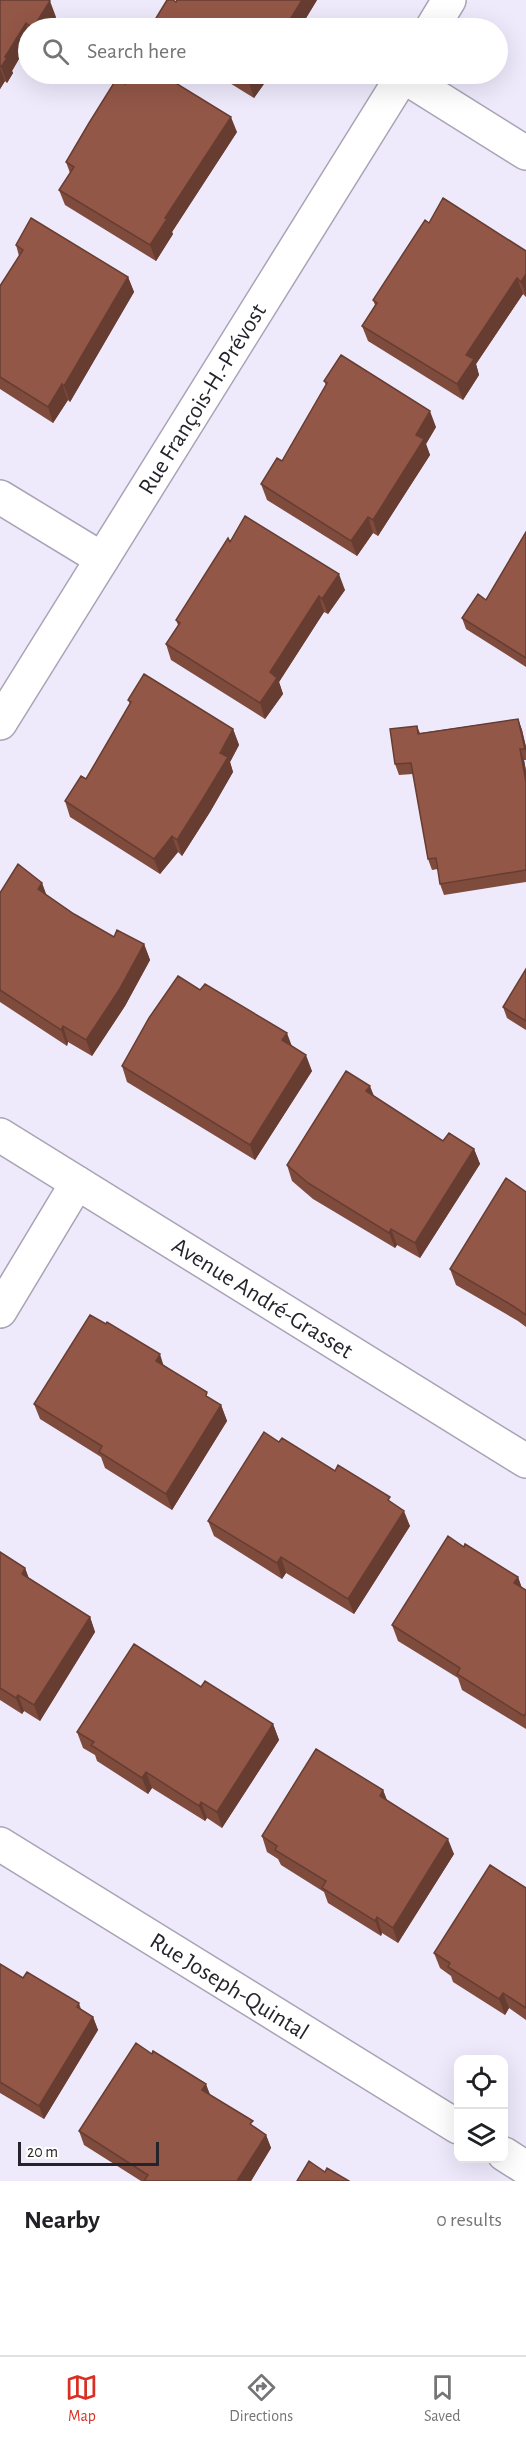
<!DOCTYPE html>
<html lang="en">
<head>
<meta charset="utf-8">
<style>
	:root { --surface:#fff; --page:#f2f2f2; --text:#202124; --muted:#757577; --line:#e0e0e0; --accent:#d93025 }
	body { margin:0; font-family:"Alegreya Sans",sans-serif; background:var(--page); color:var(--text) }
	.controls { position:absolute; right:18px; bottom:18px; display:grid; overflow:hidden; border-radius:12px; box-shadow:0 6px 24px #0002 }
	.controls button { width:54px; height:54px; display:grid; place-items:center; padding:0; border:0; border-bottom:2px solid var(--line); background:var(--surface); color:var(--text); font:30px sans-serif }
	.scale { position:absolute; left:18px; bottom:15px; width:141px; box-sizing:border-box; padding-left:6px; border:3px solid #26242b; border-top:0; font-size:16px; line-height:21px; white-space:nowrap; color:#26242b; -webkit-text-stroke:4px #fff; paint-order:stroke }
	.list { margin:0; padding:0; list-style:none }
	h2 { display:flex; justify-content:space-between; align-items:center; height:78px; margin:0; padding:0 24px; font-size:26px }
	h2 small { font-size:20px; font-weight:400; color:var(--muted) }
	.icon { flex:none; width:33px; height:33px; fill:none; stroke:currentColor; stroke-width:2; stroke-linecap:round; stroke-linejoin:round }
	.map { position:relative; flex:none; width:526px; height:2181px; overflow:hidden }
	.search { position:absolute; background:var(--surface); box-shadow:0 6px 24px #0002; left:18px; right:18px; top:18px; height:66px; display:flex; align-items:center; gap:15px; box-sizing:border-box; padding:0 21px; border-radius:33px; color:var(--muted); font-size:22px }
	.sheet { height:174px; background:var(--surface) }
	nav { display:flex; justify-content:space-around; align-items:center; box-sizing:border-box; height:84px; border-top:2px solid var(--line); background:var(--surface); font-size:16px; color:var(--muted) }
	nav a { display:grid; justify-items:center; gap:3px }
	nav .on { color:var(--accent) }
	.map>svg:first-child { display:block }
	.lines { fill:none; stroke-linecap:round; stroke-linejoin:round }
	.street-casing { stroke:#a8a4b5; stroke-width:36 }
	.street { stroke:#fff; stroke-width:33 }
	.wall { fill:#7e4b3d }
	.shaded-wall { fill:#673d32 }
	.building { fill:#935747; stroke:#673d32; stroke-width:1.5 }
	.labels { text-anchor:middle; stroke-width:6; stroke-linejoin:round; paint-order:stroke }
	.street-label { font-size:24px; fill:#26242b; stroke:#fff }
</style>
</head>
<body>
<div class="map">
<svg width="526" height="2181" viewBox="0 0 526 2181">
	<rect width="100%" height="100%" fill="#eeeafc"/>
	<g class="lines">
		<!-- street casing -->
		<g class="street-casing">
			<g id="street">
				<path d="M432,28l17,-28"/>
				<path d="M403,76l123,77"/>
				<path d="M0,497l102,62"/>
				<path id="s1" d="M0,723l404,-649"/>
				<path id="s2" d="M0,1135l526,326"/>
				<path d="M0,1311l77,-128"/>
				<path id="s3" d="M0,1844l458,283"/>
				<path d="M504,2154l22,14"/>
			</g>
		</g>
		<!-- street -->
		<use href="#street" class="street"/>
	</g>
	<!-- wall -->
	<path class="wall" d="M0,0l56,17 -8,11h-20v15l-16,28 1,2 -6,10 -2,-2 -5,8z
		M317,0l-17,28h-146l-1,-5 23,-21z
		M215,74h56l-17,24z
		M125,84l112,48 -65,100 1,2 -17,27 -91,-56 -6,-15 11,-17 -4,-11z
		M429,223l97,28v46l-3,-3 -47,70 3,11 -16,25 -95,-59 -6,-15 13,-21 -2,-5z
		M16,245l112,32 6,15 -64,110 -2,-2 -15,23 -53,-34v-103l19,-30z
		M324,381l112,46 -10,17 4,11 -52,81 -5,-3 -16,23 -90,-56 -6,-16 21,-23 44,-76z
		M526,532v135l-60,-38 -4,-11 24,-18z
		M230,542l115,48 -17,24 -4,-2 -45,70 4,12 -18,25 -94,-59 -5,-16 12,-19 -2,-5z
		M128,700l105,29 6,16 -9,17 3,10 -23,40 -28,44 -4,-4 -18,22 -90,-57 -5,-16 21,-22 44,-75z
		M518,719l4,11 4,17v13h-2l2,11v111l-82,13 -4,-11 -2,-15 -6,1 -4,-11 -15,-85 -14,1 -4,-11 22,-38 3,7z
		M42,883l4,12 28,19 40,23 30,7 6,16 -25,46 -33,50 -24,-14 -1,4 -67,-44v-109z
		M526,969v61l-19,-12 -4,-11z
		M200,990l92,57 20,24 -57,89 -128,-78 -5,-16z
		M374,1096l69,45 31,8 6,15 -60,94 -23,-13 -2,3 -82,-49 -21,-18 -5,-16z
		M526,1192v135l-8,-6 -62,-36 -6,-16z
		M164,1365l45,33 12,7 6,16 -55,89 -67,-42 -4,-11 -61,-38 -6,-15z
		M279,1442l113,61 18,23 -56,88 -68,-41 -4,6 -68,-43 -6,-15z
		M464,1547l54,30 4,11 4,2v139l-64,-39 -4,-12 -60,-37 -6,-16z
		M0,1552l25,16 4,11 61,38 5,15 -55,89 -16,-10 -2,3 -22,-14z
		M201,1687l72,37 6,16 -57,88 -15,-10 -2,3 -53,-33 -4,6 -51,-33 -2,-6 -12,-7 -6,-16z
		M383,1790l4,10 67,54 -56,89 -16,-10 -1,3 -53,-33 -4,-11 -43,-27 -3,-6 -11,-7 -5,-16z
		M526,1888v132l-17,-12 -4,7 -52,-33 -2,-6 -11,-8 -6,-15z
		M0,1964l23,14 56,25 2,6 12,8 5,13 -54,89 -44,-26z
		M210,2095l56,40 5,13 -20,33h-110l-57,-36 -5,-14z"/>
	<!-- shaded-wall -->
	<path class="shaded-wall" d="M302,0h15l-17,28h-15z
		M50,1l6,16 -8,11h-15z
		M26,23l2,8v12l-16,28 1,2 -6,10 -6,-16 4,-10z
		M0,68l5,13 -5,8z
		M254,74h17l-17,24 -5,-16z
		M231,117l6,15 -65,100 1,2 -17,27 -6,-16 15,-27z
		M526,274v21l-5,-13z
		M128,277l6,15 -64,110 -6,-16z
		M517,278l6,16 -47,70 3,11 -16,25 -6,-16 9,-29z
		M62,384l6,16 -15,23 -5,-16z
		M430,411l6,16 -10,17 4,11 -52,81 -5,-16 43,-85z
		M368,517l5,16 -16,23 -6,-15z
		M339,574l6,16 -17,24 -6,-15z
		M319,596l5,16 -45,70 4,12 -18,25 -5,-16 10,-31z
		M518,719l4,11 4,17v5z
		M233,729l6,16 -9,17 3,10 -23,40 -28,44 -5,-16z
		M520,749l4,11 2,11v11z
		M172,836l6,16 -18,22 -6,-15z
		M42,883l6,16 -10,-10z
		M144,944l6,16 -25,46 -33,50 -6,-16z
		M63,1026l5,16 -1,4 -6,-16z
		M287,1033l6,16 -11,-9z
		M306,1055l6,16 -57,89 -5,-15z
		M370,1086l6,15 -10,-10z
		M474,1149l6,15 -60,94 -5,-15z
		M391,1229l6,16 -2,3 -6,-15z
		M160,1354l5,16 -9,-9z
		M221,1405l6,16 -55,89 -6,-16z
		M404,1511l6,15 -56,88 -6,-15z
		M281,1557l5,16 -4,6 -5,-16z
		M25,1568l6,16 -9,-10z
		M518,1577l5,15 -9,-9z
		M90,1617l5,15 -55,89 -6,-16z
		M18,1695l6,16 -2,3 -6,-16z
		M273,1724l6,16 -57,88 -5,-16z
		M146,1772l6,16 -4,6 -6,-16z
		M383,1790l6,16 -9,-10z
		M201,1802l6,16 -2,3 -6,-15z
		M448,1839l6,15 -56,89 -5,-15z
		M377,1917l5,16 -1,3 -6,-15z
		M503,1993l6,15 -4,7 -6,-16z
		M93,2017l5,13 -54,89 -5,-13z
		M206,2084l5,13 -9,-7z
		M266,2135l5,13 -20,33h-14z"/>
	<!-- building -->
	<path class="building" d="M0,0h48l2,1 -17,27 -7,-5 -21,34 2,1 -6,9 -1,-1z
		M167,0h6l3,2 1,-2h125l-17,28h-124l-8,-5z
		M130,74h31l70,43 -66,101 2,1 -17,26 -91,-55 15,-23 -8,-5 23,-39 28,-45 8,6z
		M235,74h19l-5,8z
		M443,198l83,53v23l-5,8 -4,-4 -51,77 8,4 -17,25 -95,-58 15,-23 -4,-3 52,-80 4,3z
		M31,218l97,59 -64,109 -2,-2 -14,23 -48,-30v-91l23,-36 -7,-5z
		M341,355l89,56 -14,24 8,4 -51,81 -5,-3 -17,24 -90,-57 16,-26 5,3 45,-78 -3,-2z
		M245,516l94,58 -17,25 -3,-3 -49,76 7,6 -17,25 -94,-59 14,-21 -4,-3 52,-82 2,4z
		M526,532v126l-64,-40 16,-24 8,6z
		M144,674l89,55 -13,24 8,4 -24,40 -27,43 -5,-4 -18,23 -89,-58 16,-25 5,3 45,-77 -3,-2z
		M518,719l7,30h-5l6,33v88l-86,14 -4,-26 -8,1 -17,-96 -16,1 -5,-35 27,-3 1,8z
		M18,864l24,19 -4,6 36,25 40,23 3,-7 27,14 -25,46 -33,50 -23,-14 -2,4 -61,-40v-97z
		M526,969v52l-23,-14z
		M178,976l22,14 5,-6 82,49 -5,7 24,15 -56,90 -128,-79 27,-48z
		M346,1071l24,15 -4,5 77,50 6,-8 25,16 -59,94 -24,-14 -2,4 -81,-50 -21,-18z
		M506,1178l20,14v123l-13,-9 -63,-37z
		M90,1315l16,9 1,-2 53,32 -4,7 51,31 -1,4 15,9 -55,89 -67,-42 3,-6 -68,-42z
		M264,1432l15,10 3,-4 53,33 3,-6 52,32 -2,3 16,11 -56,88 -67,-42 -4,6 -69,-42z
		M448,1536l16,11 1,-3 53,33 -4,6 12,7v123l-2,3 -67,-42 3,-6 -68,-43z
		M0,1552l25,16 -3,6 68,43 -56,88 -16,-10 -2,3 -16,-10z
		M134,1644l67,43 4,-6 68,43 -56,88 -16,-10 -2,4 -53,-34 -4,6 -51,-33 3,-3 -17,-10z
		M316,1749l67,41 -3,6 68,43 -55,89 -16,-11 -2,4 -53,-33 4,-7 -51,-31 2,-4 -15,-10z
		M490,1865l36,23v120l-23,-15 -4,6 -51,-32 2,-4 -16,-10z
		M0,1964l23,14 4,-6 52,31 -2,4 16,10 -54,89 -39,-24z
		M136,2043l16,11 1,-3 53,33 -4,6 51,31 -3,3 16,11 -29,46h-93l4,-6 -69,-44z
		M309,2161l16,11 2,-4 22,13h-52z"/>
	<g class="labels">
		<!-- street labels -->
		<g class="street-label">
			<text dy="8" stroke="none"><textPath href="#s1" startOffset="382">Rue François-H.-Prévost</textPath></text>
			<text dy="8" stroke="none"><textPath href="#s2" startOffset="309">Avenue André-Grasset</textPath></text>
			<text dy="8" stroke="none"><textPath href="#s3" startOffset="270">Rue Joseph-Quintal</textPath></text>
		</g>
	</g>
</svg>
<div class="controls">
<button><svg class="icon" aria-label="locate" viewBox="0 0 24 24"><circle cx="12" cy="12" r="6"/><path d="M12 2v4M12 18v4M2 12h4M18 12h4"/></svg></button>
<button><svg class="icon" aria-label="layers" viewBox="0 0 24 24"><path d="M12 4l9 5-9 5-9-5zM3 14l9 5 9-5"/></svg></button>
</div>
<div class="scale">20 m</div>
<div class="search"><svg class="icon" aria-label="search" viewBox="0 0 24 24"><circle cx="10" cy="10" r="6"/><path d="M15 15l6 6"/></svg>Search here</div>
</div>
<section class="sheet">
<h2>Nearby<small>0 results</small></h2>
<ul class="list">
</ul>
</section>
<nav>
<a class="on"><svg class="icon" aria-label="map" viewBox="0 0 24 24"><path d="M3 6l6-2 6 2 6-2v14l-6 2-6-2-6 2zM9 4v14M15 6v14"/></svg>Map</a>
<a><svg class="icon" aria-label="directions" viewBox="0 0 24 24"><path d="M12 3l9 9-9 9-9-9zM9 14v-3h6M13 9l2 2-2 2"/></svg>Directions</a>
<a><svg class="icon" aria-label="saved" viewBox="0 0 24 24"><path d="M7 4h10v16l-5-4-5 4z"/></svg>Saved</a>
</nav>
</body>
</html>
